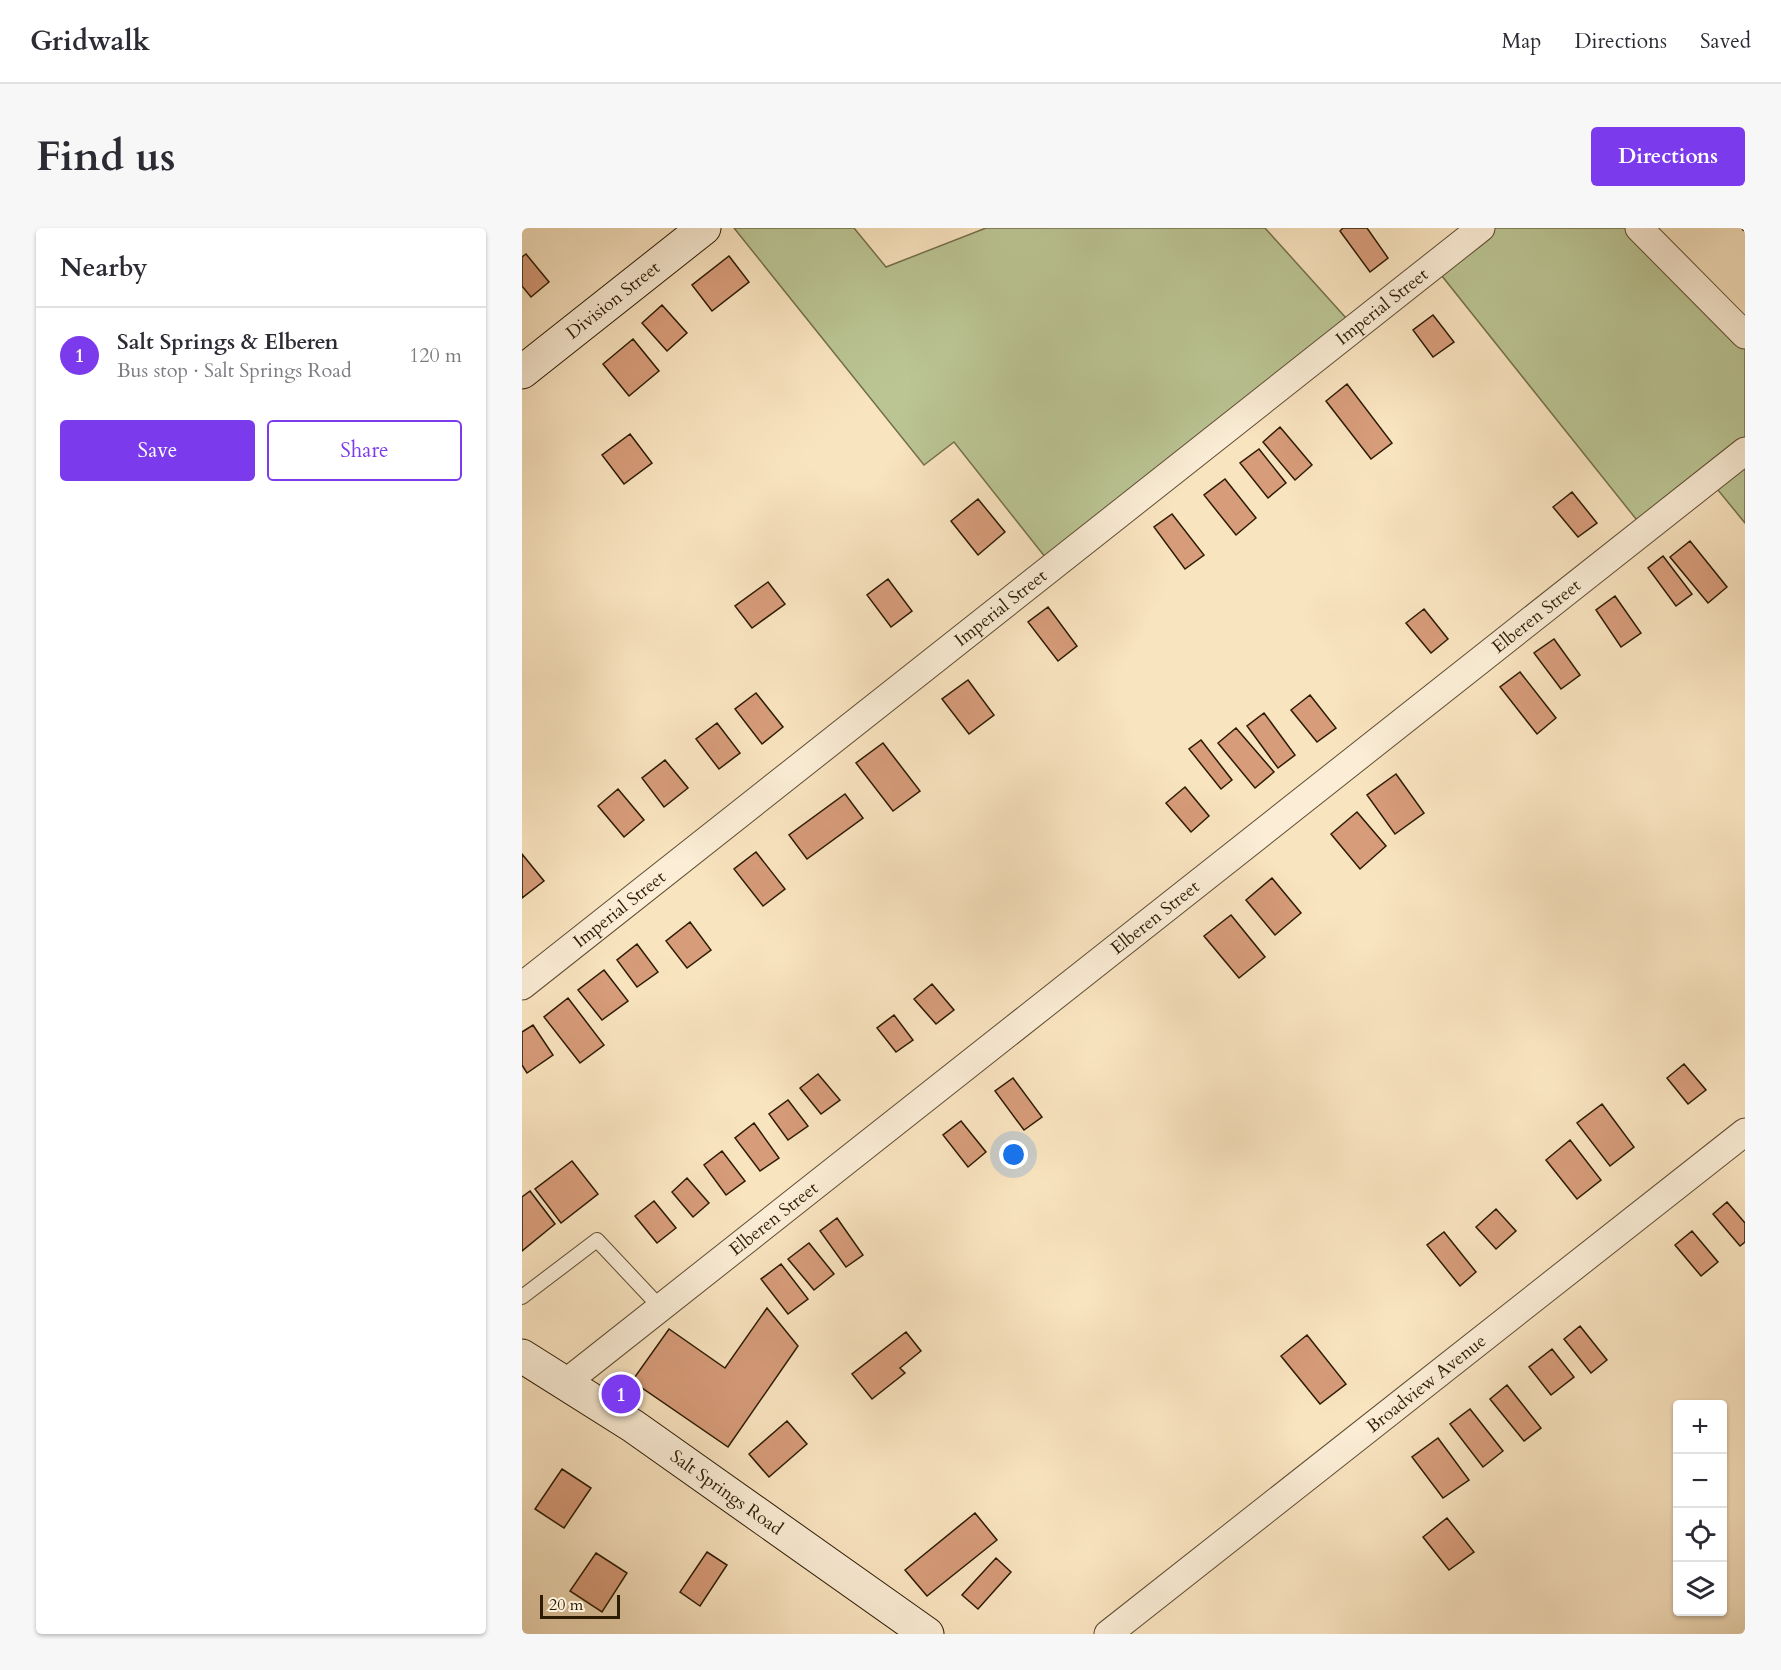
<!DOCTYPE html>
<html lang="en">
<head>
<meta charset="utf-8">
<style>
	:root { --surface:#fff; --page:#f7f7f7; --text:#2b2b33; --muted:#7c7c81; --line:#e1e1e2; --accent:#7c3aed }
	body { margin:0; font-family:Cardo,serif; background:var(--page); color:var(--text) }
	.controls { position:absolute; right:18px; bottom:18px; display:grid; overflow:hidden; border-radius:6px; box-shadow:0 2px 4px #0004 }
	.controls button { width:54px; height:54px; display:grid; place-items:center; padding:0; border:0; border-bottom:2px solid var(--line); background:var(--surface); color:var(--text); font:30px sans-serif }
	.scale { position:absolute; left:18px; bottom:15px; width:80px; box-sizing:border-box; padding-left:6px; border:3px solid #2d1b03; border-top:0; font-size:16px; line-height:21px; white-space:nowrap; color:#2d1b03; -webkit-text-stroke:4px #fbedd6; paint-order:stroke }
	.you { position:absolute; left:492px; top:927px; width:21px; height:21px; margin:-15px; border:4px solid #fff; border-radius:50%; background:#1a73e8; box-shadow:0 0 0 9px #1a73e833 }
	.badge { display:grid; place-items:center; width:39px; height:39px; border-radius:50%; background:var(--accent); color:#fff; font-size:20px; font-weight:700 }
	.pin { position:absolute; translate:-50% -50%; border:3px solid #fff; box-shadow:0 2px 6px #0006 }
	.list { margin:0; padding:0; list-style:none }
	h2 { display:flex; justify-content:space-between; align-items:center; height:78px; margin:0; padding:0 24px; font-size:26px }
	h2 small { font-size:20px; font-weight:400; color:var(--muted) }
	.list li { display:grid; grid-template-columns:39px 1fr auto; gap:18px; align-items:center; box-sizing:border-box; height:96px; padding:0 24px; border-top:2px solid var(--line) }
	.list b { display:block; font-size:22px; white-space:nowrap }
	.list p { margin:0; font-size:20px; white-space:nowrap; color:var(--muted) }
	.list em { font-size:20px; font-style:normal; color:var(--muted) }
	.actions { display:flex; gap:12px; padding:18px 24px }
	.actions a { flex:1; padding:14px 0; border:2px solid var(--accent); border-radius:6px; text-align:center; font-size:21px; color:var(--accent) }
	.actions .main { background:var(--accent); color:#fff }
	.icon { flex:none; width:33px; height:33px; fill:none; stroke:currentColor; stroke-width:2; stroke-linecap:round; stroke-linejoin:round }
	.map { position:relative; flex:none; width:1223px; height:1406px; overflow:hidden; border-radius:6px }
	header { display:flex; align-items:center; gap:36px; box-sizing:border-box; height:84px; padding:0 30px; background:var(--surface); border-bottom:2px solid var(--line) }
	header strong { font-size:28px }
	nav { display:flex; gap:33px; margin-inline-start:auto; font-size:21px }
	.intro { display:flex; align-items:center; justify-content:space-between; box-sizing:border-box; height:144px; padding:0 36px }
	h1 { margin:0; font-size:42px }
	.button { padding:15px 27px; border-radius:6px; background:var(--accent); color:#fff; font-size:21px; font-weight:700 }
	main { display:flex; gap:36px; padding:0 36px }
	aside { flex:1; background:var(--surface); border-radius:6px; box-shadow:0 2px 4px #0004 }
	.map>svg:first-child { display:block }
	.green { fill:#bbc594; stroke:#74704c; stroke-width:1.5 }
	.building { fill:#d79c7a; stroke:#2d1b03; stroke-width:1.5 }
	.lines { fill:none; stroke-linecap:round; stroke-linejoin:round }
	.lane-casing { stroke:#604d32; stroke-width:16 }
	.street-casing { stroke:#604d32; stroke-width:29 }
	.secondary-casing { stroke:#2d1b03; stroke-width:35 }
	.lane { stroke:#fbedd6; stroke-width:14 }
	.street { stroke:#fbedd6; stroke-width:27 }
	.secondary { stroke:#fbedd6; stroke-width:33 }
	.rail { stroke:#2d1b03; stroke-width:4.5; stroke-dasharray:10 10; stroke-linecap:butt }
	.labels { text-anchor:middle; stroke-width:6; stroke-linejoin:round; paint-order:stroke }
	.street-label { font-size:18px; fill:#2d1b03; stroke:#fbedd6 }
</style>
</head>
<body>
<header>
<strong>Gridwalk</strong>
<nav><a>Map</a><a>Directions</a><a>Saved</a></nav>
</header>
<div class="intro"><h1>Find us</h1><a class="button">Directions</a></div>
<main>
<aside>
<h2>Nearby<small></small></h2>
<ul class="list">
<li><span class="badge">1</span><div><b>Salt Springs &amp; Elberen</b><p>Bus stop · Salt Springs Road</p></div><em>120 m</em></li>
</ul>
<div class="actions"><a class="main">Save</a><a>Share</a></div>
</aside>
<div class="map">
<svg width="1223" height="1406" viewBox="0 0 1223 1406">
	<rect width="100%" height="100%" fill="#f9e4c0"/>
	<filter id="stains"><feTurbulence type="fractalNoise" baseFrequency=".00333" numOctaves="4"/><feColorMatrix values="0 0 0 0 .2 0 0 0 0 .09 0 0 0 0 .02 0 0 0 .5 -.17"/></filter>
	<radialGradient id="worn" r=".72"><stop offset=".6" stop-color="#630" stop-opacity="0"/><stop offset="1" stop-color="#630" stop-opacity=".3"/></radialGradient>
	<!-- green -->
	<path class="green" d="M212,0h120l32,39 100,-39h279l90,100 -302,239 -99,-125 -30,23z
		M959,0h158l106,107v188l-36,-44 -65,50 -210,-263z"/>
	<!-- building -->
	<path class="building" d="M821,0h24l21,30 -18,14 -30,-41z
		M4,26l23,28 -18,15 -9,-11v-29z
		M207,28l20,26 -37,29 -20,-26z
		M140,77l25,28 -20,18 -25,-28z
		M911,87l21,27 -21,15 -20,-27z
		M111,111l26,32 -30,25 -26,-32z
		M825,156l45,59 -21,16 -45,-58z
		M758,199l32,38 -17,15 -32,-38z
		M108,206l22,29 -28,21 -22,-29z
		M737,221l27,34 -18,15 -28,-35z
		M703,251l31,39 -20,17 -32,-40z
		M1050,264l25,31 -19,14 -25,-30z
		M456,271l27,33 -27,23 -27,-34z
		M650,286l32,41 -19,14 -31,-42z
		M1168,313l37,46 -19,16 -38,-46z
		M1141,328l29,38 -16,12 -28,-38z
		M366,351l24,32 -21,16 -24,-32z
		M246,354l17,22 -33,24 -17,-22z
		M1093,368l26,37 -20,14 -25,-37z
		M526,379l29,39 -19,15 -30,-39z
		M902,381l24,30 -17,14 -25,-30z
		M1032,411l26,36 -19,14 -27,-36z
		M998,444l36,46 -19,16 -37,-47z
		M446,452l26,35 -25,19 -27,-35z
		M234,465l27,34 -21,17 -27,-35z
		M788,467l26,33 -19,14 -26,-32z
		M742,485l31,42 -17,13 -31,-42z
		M195,495l23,30 -21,16 -23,-30z
		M714,500l38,44 -19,16 -37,-45z
		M679,512l31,40 -11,9 -32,-40z
		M361,515l37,48 -27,20 -37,-48z
		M143,532l23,28 -24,19 -22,-29z
		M874,546l28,39 -29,21 -28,-39z
		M663,559l24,29 -18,16 -25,-29z
		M96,561l26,31 -20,17 -26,-31z
		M323,566l18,24 -56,41 -18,-24z
		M835,584l29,34 -26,23 -29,-35z
		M234,624l29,37 -22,17 -29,-37z
		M0,626l22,27 -22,17z
		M750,650l29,35 -26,22 -29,-35z
		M709,687l34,42 -26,21 -35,-42z
		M168,694l21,28 -24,18 -21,-27z
		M115,716l21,28 -21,15 -20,-27z
		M82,742l24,31 -26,19 -24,-30z
		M410,756l22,26 -18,14 -22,-25z
		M46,770l36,47 -24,18 -36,-46z
		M372,787l19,25 -17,12 -19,-24z
		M11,797l20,30 -26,18 -5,-8v-33z
		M1162,836l22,26 -18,14 -21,-26z
		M296,846l22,26 -19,14 -21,-26z
		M491,850l29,39 -18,13 -29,-39z
		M266,872l20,26 -20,14 -19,-26z
		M1080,876l32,43 -24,19 -33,-43z
		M439,893l25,31 -18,15 -25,-32z
		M232,895l25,35 -19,13 -25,-33z
		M1048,912l31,40 -24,19 -31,-39z
		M200,923l23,30 -19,14 -22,-30z
		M50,933l26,33 -37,29 -26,-34z
		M165,950l22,25 -16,14 -21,-25z
		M8,963l25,33 -33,27v-54z
		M132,973l22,27 -19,15 -22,-27z
		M1205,974l18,21v19l-5,4 -27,-32z
		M974,981l20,22 -20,18 -20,-22z
		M315,990l26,37 -17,12 -26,-36z
		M1170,1003l26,31 -17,14 -26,-31z
		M922,1004l32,40 -16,14 -33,-41z
		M287,1015l25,31 -20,16 -26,-31z
		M259,1036l27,35 -20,15 -27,-35z
		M245,1080l31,38 -70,101 -96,-66 37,-52 56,39z
		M1058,1098l27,34 -16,13 -27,-34z
		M384,1104l15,19 -21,17 5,5 -33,26 -20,-25z
		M785,1107l39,49 -26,20 -39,-48z
		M1030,1121l22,28 -23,18 -22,-28z
		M985,1157l34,43 -17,13 -34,-42z
		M948,1181l33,42 -20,16 -33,-43z
		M265,1193l20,23 -38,33 -20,-23z
		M916,1210l31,42 -26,18 -31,-41z
		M40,1241l29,19 -27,40 -29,-19z
		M453,1285l22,27 -70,56 -22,-26z
		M925,1290l27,34 -25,18 -26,-33z
		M185,1324l20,13 -27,41 -20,-14z
		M74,1325l31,20 -25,39 -32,-21z
		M474,1330l15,14 -33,37 -16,-14z"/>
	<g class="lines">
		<!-- lane casing -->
		<g class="lane-casing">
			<path id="lane" d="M0,1069l75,-57 63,67"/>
		</g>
		<!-- street casing -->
		<g class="street-casing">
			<g id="street">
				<path d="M1117,0l106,107"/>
				<path id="s1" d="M0,758l959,-758"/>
				<path id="s2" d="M42,1156l1181,-933"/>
				<path id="s3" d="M586,1406l637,-502"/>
			</g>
		</g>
		<!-- secondary casing -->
		<g class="secondary-casing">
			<g id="secondary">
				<path id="s4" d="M0,144l182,-144"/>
				<path id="s5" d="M0,1128l111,70 294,208"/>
			</g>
		</g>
		<!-- lane -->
		<use href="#lane" class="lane"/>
		<!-- street -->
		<use href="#street" class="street"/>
		<!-- secondary -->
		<use href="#secondary" class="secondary"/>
		<!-- rail -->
		<path class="rail" d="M1221,0l2,2"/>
	</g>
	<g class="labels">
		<!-- street labels -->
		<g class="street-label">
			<text dy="6" stroke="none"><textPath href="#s4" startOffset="116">Division Street</textPath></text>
			<text dy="6" stroke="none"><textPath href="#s1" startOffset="1096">Imperial Street</textPath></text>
			<text dy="6" stroke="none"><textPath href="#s1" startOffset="610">Imperial Street</textPath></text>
			<text dy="6" stroke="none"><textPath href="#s2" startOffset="1239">Elberen Street</textPath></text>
			<text dy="6" stroke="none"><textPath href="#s1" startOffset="124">Imperial Street</textPath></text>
			<text dy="6" stroke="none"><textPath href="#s2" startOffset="753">Elberen Street</textPath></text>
			<text dy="6" stroke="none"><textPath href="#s2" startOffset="267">Elberen Street</textPath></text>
			<text dy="6" stroke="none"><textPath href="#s3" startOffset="405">Broadview Avenue</textPath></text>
			<text dy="6" stroke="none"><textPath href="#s5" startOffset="246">Salt Springs Road</textPath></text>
		</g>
	</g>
	<rect width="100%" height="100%" filter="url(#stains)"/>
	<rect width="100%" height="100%" fill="url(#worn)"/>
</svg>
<div class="controls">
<button>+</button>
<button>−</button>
<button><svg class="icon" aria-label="locate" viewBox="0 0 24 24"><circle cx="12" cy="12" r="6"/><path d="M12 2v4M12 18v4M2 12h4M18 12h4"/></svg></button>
<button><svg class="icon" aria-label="layers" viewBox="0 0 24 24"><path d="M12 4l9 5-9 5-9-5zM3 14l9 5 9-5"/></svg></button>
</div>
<div class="scale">20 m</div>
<div class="you"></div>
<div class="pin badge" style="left:99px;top:1166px">1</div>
</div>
</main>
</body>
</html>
